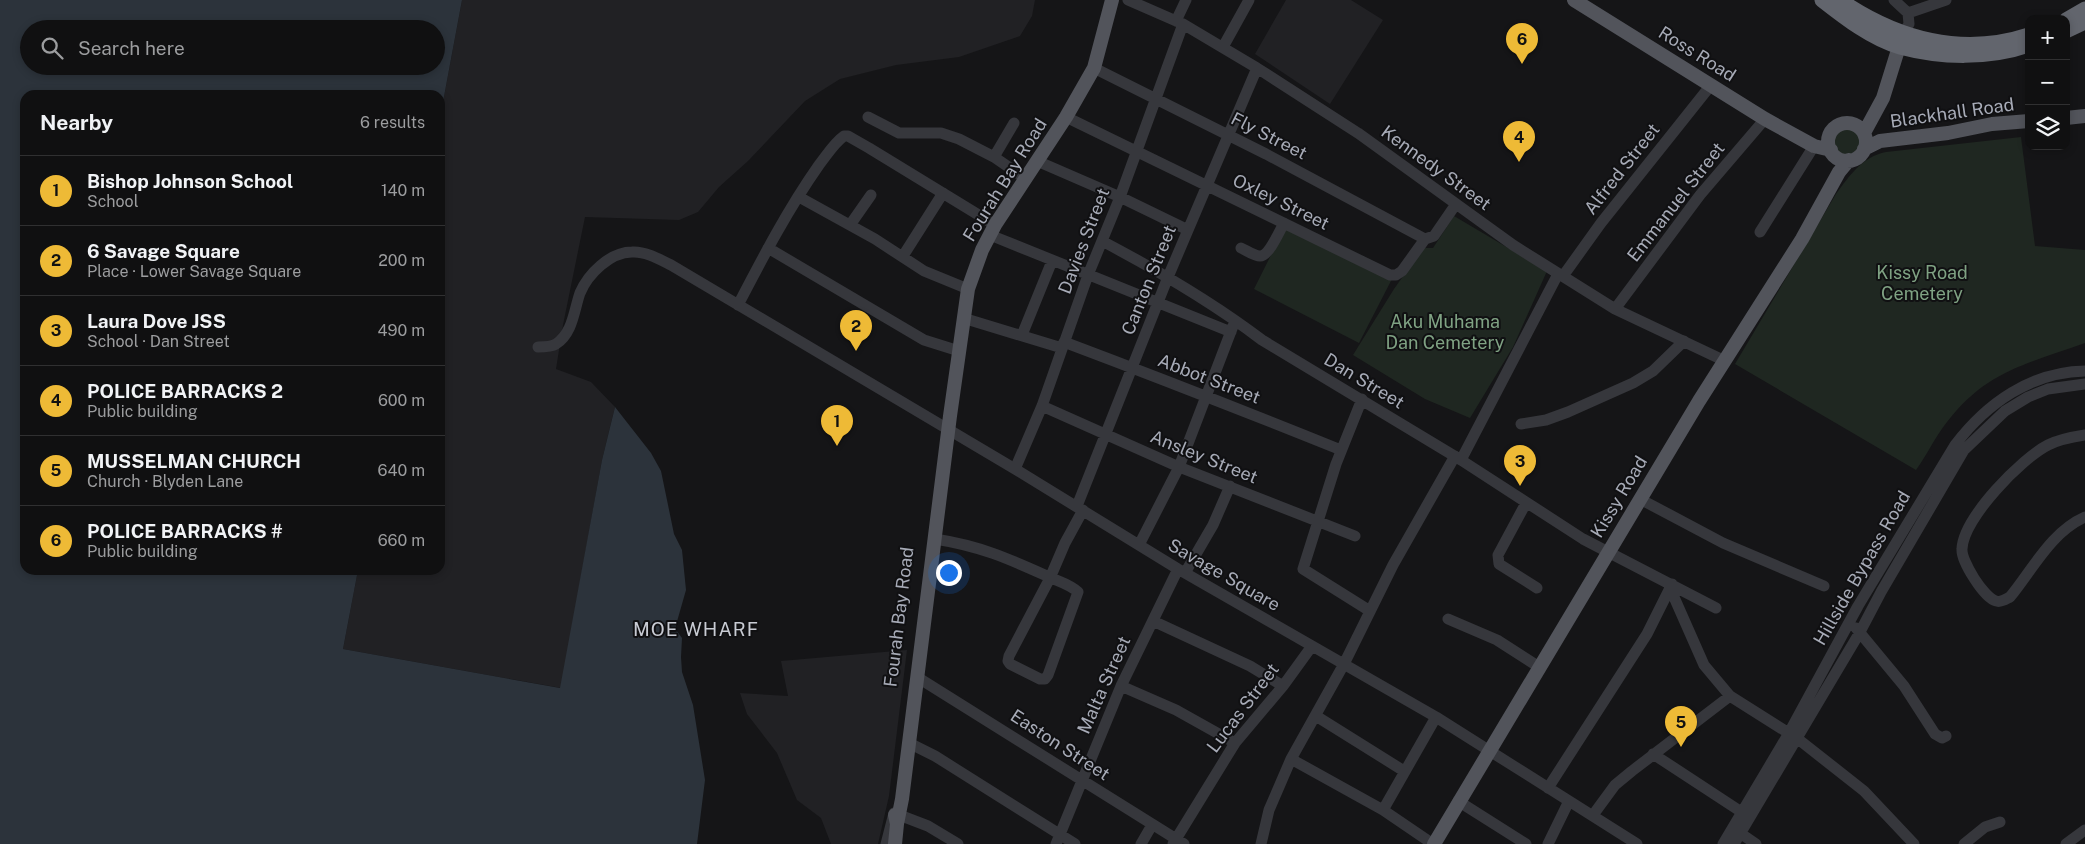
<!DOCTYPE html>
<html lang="en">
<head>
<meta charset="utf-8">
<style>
	:root { --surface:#101011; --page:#19191a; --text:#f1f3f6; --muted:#9c9d9f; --line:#303031; --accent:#eeba36 }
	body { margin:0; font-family:"Public Sans",sans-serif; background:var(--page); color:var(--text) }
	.controls { position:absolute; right:15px; top:15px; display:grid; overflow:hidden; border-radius:10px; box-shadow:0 2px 8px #0003 }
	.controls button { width:45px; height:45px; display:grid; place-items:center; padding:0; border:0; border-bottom:1px solid var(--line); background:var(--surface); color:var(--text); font:25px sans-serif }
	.you { position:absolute; left:948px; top:572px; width:18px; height:18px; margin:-12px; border:4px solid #fff; border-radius:50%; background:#1a73e8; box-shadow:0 0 0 8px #1a73e833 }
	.badge { display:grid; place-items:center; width:32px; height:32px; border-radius:50%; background:var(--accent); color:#111; font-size:16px; font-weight:700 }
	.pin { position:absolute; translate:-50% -41px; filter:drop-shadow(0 1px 2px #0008) }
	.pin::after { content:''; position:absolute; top:26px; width:18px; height:15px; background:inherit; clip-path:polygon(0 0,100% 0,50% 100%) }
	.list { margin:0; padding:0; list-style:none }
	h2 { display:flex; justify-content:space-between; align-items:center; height:65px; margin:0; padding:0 20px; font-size:21px }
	h2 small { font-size:16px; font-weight:400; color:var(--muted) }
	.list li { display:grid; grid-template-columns:32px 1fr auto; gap:15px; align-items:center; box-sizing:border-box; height:70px; padding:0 20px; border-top:1px solid var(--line) }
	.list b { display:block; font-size:19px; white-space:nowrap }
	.list p { margin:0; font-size:16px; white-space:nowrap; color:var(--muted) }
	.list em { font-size:16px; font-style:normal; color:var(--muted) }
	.icon { flex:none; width:28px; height:28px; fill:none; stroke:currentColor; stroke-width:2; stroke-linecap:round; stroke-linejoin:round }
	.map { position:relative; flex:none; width:2085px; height:844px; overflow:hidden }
	.search { position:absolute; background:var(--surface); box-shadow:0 2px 8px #0003; left:20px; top:20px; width:425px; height:55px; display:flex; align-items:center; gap:12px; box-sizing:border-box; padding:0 18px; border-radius:28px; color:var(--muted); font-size:19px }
	.panel { position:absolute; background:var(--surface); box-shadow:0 2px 8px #0003; left:20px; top:90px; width:425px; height:485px; border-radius:15px }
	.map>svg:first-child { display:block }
	.built { fill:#212124 }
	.green { fill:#1f2721 }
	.water { fill:#2c333b; fill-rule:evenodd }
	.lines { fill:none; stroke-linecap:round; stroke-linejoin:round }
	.minor { stroke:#36373c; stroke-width:11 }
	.major { stroke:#52545b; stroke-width:14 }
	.highway { stroke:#62656d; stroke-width:15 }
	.labels { text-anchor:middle; stroke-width:4; stroke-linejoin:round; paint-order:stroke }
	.street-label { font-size:18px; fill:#a7abb7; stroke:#101012 }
	.park-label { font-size:18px; fill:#7fa283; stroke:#101012 }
	.neighbourhood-label { font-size:19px; letter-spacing:1px; fill:#c8cbd3; stroke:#101012 }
</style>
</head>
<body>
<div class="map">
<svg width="2085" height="844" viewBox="0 0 2085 844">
	<rect width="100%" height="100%" fill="#151517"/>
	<!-- built -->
	<path class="built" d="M462,0h573l-3,16 -12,20 -61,21 -63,8 -56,14 -35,22 -57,60 -29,26 -21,25 -19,8 -94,-3 -22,108 -7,44 35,13 24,25 -13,53 -41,228 -218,-39 15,-79h82v-452z
		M1286,0h65l32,20 -53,84 -75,-50z
		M907,650l-18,146 -11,48h-47l-10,-26 -24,-18 -20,-47 -30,-39 -7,-21 48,3 -7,-35z"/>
	<!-- green -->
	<path class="green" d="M1833 142a14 14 0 1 1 28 0a14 14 0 1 1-28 0Z
		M2021,137l14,109 50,4v93c-58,21 -98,27 -138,79 -12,15 -20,33 -31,48l-181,-106 101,-170c14,-19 26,-37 50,-42z
		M1454,216l93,55 -34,76 -43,71 -45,-19 -72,-44 41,-66 29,-41h10z
		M1287,223l106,54 -34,66 -105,-54z"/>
	<!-- water -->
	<path class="water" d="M0,0h462l-22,118v-23h-415v475h333l-15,79 217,39 42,-228 13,-53 36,46 10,18 13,63 8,16 4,40 -10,35v5l6,8 -1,19 1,15 11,33 12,75 -8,64h-697zM29,29h407v37h-407z"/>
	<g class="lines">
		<!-- minor -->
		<path class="minor" d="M1128,0l55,24 74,44 101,65 155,112 102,64 110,52
			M1894,0l14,13 1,11 -6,10
			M1908,13l38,-13
			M1176,21l10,-21
			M1223,47l26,-47
			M1094,68l172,86 159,85
			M868,117l31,16h42l18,6 35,18 32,22
			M1066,117l324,158h6l6,-4 23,-32 9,-3 22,-32
			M994,157l20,-34
			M1037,161l83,36 68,33
			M799,197l76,42 49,32 44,18
			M850,225l21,-30
			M1760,232l54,-86
			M990,235l241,97
			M1102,241c55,29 110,61 160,99l199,120 122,79 133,69
			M768,248l156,92 35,11
			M1241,248c5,2 13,8 19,8 9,0 20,-26 24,-33
			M903,256l40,-63
			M1563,276l38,-53 110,-138
			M738,305c25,-48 50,-96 81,-140 8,-10 15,-22 25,-29h4l21,12 126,77
			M1615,309l85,-114 65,-76
			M963,318l99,30
			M1022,335l30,-74
			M1064,342c93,35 185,71 277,108
			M538,347c6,0 13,0 18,-3 17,-11 18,-34 24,-51 8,-19 30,-41 52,-41 13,-1 27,7 39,13l344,204 163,100 258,148 201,127
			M1362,399l-26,65 -33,105 67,42
			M1042,406l137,61 176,69
			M1521,424l25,-4 22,-8 65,-29 20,-12 31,-30
			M2085,435c-13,2 -25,4 -37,10 -26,13 -85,73 -86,104 -1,12 22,49 34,52 5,2 10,-2 14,-4 23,-28 41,-65 75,-80
			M1461,460l97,-186
			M1015,469l27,-63 46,-131 32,-78 63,-173
			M1640,499l83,44 101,43
			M1526,503l-28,52 1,9 38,24
			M1077,506l91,-229 89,-209
			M935,539c45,7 72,19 112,37 10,5 23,8 31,16l-30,83 -3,4h-5l-30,-15 -2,-3 1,-5 41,-78 15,-35 18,-33
			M1139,545l40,-78 54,-141
			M1185,573l28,-48 17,-39
			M1670,588l34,77 26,31 68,43 66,52 50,53
			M1448,619l49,21 42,27
			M1153,621l97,45 33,20
			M1856,628l48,58 31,48 7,4 4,-2
			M917,677l267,167
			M1121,686l55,24 59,33
			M1316,716l88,55
			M909,743l26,13 140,88
			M1653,754l90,59
			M1291,759l92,51 50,34
			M1548,788l99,-154 25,-50
			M1458,801l68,43
			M1383,810l53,-93
			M1593,815l22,-30 17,-14 98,-75
			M1740,833l16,11
			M886,844l8,-31 34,13 30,18
			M1056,844l65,-158 57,-117
			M1141,844l11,-19
			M1173,844l62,-101 48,-57 29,-40
			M1261,844l8,-34 22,-51 53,-95 49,-99 62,-109
			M1548,844l21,-43
			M1723,844l66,-111 69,-127 97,-161c32,-42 76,-73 130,-74
			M1734,844l126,-212 21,-40 83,-142 41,-39 23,-14 20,-8 37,-5
			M1964,844l21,-17 15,-5
			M2066,844l19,-14"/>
		<!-- major -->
		<path class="major" d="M1574,0l191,119 49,27 17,4
			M2066,118l19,-2
			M1828 142a19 19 0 1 1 38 0a19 19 0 1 1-38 0Z
			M1864,133l19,-35 19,-61
			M1864,149l16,-8 68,-8 44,-9 37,-3
			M895,815l2,9 -2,20
			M897,824l5,-25 48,-383 18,-127 14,-39 13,-25 71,-108 28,-49 18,-68
			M1434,844l265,-443 103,-162 37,-67 10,-12"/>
		<!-- highway -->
		<path class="highway" d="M1822,0c23,18 50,39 78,47 41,11 89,12 129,-2
			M1840,0c57,39 122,57 189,35
			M2066,20l19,-11
			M2066,31l19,-9"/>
	</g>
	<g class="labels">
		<!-- street labels -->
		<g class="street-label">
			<text transform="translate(1697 54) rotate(32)" y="6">Ross Road</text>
			<text transform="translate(1952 113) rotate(-8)" y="6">Blackhall Road</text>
			<text transform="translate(1269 136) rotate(27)" y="6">Fly Street</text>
			<text transform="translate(1436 168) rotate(36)" y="6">Kennedy Street</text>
			<text transform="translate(1622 169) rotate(-52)" y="6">Alfred Street</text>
			<text transform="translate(1005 180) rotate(-58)" y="6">Fourah Bay Road</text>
			<text transform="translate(1281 202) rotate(26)" y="6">Oxley Street</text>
			<text transform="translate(1676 202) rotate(-52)" y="6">Emmanuel Street</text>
			<text transform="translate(1084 241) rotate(-69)" y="6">Davies Street</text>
			<text transform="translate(1149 280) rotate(-68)" y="6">Canton Street</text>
			<text transform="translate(1209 379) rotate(21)" y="6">Abbot Street</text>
			<text transform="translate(1364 381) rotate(31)" y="6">Dan Street</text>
			<text transform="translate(1204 457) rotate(22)" y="6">Ansley Street</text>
			<text transform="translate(1619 497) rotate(-59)" y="6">Kissy Road</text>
			<text transform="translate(1862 568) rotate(-60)" y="6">Hillside Bypass Road</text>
			<text transform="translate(1224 575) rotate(30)" y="6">Savage Square</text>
			<text transform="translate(899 617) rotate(-83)" y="6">Fourah Bay Road</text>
			<text transform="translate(1104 685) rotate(-66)" y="6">Malta Street</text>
			<text transform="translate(1243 708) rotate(-53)" y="6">Lucas Street</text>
			<text transform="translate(1060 745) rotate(33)" y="6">Easton Street</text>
		</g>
		<!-- park labels -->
		<g class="park-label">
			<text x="1922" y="279">Kissy Road<tspan x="1922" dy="21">Cemetery</tspan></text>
			<text x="1445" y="328">Aku Muhama<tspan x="1445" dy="21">Dan Cemetery</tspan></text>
		</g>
		<!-- neighbourhood labels -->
		<g class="neighbourhood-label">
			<text x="696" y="636">MOE WHARF</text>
		</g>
	</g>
</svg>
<div class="controls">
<button>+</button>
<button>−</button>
<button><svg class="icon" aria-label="layers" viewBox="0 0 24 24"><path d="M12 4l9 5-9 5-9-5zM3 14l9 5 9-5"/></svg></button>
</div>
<div class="you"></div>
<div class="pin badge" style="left:837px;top:446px">1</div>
<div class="pin badge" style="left:856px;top:351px">2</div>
<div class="pin badge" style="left:1520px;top:486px">3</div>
<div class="pin badge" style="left:1519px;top:162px">4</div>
<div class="pin badge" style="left:1681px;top:747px">5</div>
<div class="pin badge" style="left:1522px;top:64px">6</div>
<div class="search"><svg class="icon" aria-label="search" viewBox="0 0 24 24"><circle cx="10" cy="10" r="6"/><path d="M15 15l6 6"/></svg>Search here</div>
<section class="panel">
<h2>Nearby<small>6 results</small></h2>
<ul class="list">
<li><span class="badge">1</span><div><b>Bishop Johnson School</b><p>School</p></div><em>140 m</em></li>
<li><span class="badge">2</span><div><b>6 Savage Square</b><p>Place · Lower Savage Square</p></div><em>200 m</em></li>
<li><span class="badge">3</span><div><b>Laura Dove JSS</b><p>School · Dan Street</p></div><em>490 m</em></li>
<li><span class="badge">4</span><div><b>POLICE BARRACKS 2</b><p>Public building</p></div><em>600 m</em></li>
<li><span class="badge">5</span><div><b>MUSSELMAN CHURCH</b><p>Church · Blyden Lane</p></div><em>640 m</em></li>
<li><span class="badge">6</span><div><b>POLICE BARRACKS #</b><p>Public building</p></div><em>660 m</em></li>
</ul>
</section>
</div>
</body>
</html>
